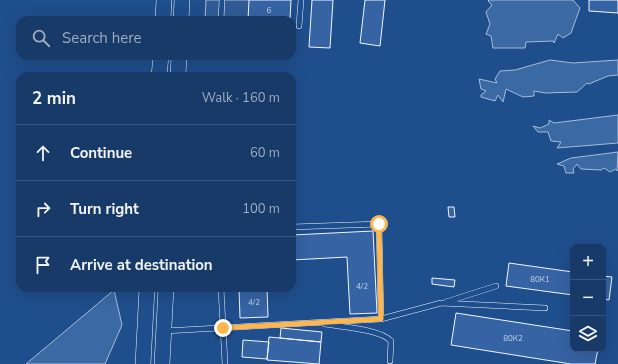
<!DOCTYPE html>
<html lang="en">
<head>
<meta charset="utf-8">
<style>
	:root { --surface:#173a69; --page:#20416f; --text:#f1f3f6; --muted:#9eadc0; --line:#36547d }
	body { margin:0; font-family:"Nunito Sans",sans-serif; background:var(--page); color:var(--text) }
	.controls { position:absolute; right:12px; bottom:12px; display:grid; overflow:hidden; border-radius:8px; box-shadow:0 4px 16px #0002 }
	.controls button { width:36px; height:36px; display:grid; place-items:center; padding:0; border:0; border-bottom:1px solid var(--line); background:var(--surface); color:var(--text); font:20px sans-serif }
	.stop { position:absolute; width:12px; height:12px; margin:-9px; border:3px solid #ffb74d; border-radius:50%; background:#fff }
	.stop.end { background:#ffb74d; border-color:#fff; box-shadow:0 1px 4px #0008 }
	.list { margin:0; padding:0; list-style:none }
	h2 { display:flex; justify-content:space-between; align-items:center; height:52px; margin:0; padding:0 16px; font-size:17px }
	h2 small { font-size:13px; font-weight:400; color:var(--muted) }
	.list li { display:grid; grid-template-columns:26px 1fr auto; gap:12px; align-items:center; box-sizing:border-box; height:56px; padding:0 16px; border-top:1px solid var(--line) }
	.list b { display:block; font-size:15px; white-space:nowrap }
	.list em { font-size:13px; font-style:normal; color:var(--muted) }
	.icon { flex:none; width:22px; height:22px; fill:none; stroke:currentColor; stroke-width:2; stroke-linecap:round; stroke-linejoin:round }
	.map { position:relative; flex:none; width:618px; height:364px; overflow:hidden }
	.search { position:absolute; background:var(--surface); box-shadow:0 4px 16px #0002; left:16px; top:16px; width:280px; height:44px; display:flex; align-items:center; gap:10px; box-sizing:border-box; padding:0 14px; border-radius:12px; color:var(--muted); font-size:15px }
	.panel { position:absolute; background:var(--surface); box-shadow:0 4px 16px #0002; left:16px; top:72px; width:280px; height:220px; border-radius:12px }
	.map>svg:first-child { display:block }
	.parking { fill:#305b95; stroke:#a8bbd7 }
	.water { fill:#3b69a3; stroke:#a8bbd7 }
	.building { fill:#3563a3; stroke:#f2f6ff }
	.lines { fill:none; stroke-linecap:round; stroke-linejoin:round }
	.service-casing { stroke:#f2f6ff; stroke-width:6 }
	.primary-casing { stroke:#f2f6ff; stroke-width:16 }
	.service { stroke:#1f4e8c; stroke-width:5 }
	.primary { stroke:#1f4e8c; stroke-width:15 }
	.route { stroke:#ffb74d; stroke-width:5 }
	.labels { text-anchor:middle; stroke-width:3; stroke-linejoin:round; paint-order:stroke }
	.number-label { font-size:8px; fill:#c3d1e8 }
</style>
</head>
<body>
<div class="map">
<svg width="618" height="364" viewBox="0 0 618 364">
	<rect width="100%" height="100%" fill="#1f4e8c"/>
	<!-- parking -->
	<path class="parking" d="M206,0h47l-1,20h-47z"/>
	<!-- water -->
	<path class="water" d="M489,0h84l7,8 -9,25 -8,5 -5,-4 -4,9 -1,-2 -27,1 -1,6h-32l-2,-12 -5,-2 4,-10 -4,-12 6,-7 -4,-4z
		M550,60l23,3 45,-3v15l-10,1 -19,8 -2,-1 -10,9 -32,1 -11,-2v5l-11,1 -17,-8 -3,13 -5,-7 -3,6 -14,-4v-2l5,-4 -5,-2 -2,-10 18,4 -2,-4 5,-8 15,-1z
		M618,115v28l-61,5 4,-6 -10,-1 -3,-9h-10l-5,-6 7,2 9,-4v-4l5,3z
		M618,152l-1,19 -1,-2 -6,3 -6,-4 -3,2 -20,-1 -4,-5 -4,5 1,4h-8l-2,-7 -7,-2 14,-6z
		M114,290l8,35 -17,39h-79z"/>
	<!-- building -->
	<path class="building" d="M249,0h42l-1,20h-42z
		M312,0h21l-3,48 -21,-1z
		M365,0h20l-5,46 -20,-3z
		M589,0h29v13l-29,-2z
		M448,207h6l1,10h-6z
		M373,231l4,82 -27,1 -3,-57 -55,3v-25z
		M509,263l64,9v23l-67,-9z
		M603,276l9,1 -3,23 -6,-1z
		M432,278l23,2 -1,7 -22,-3z
		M239,288h28l1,29 -28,1z
		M456,313l117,18v18h25l-3,15h-24l-120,-19z
		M281,328l41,4 -1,10 -41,-4z
		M269,337l52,5 -2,22 -52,-4z
		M243,340l26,2 -2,17 -25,-2z"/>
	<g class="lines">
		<!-- service casing -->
		<g class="service-casing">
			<path id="service" d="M221,20l1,-20
				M299,26l2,-26
				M221,288l4,76
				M446,302l50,-16
				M381,319l60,-16 104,5
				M325,324c17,3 55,5 66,17l-1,20
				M164,331l217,-12 -2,-95 -87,3"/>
		</g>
		<!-- primary casing -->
		<g class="primary-casing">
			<path id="primary" d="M163,20l1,-20
				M181,20l1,-20
				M159,76l2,-20
				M178,76l1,-20
				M143,364l4,-76
				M162,364l4,-76"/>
		</g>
		<!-- service -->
		<use href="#service" class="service"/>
		<!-- primary -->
		<use href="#primary" class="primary"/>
	</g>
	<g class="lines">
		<!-- route -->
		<path class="route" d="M223,328l158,-9 -2,-95"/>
	</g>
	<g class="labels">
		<!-- number labels -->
		<g class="number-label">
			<text x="269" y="13">6</text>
			<text x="540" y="282">80К1</text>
			<text x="362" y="289">4/2</text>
			<text x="254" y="305">4/2</text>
			<text x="513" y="341">80К2</text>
		</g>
	</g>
</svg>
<div class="controls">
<button>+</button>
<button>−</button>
<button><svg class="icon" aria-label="layers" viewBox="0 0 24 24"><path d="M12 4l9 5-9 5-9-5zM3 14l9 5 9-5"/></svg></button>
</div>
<div class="stop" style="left:379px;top:224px"></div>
<div class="stop end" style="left:223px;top:328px"></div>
<div class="search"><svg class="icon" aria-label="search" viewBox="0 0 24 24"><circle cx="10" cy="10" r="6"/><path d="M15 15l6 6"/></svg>Search here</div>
<section class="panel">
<h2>2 min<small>Walk · 160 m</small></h2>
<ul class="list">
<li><svg class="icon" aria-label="ahead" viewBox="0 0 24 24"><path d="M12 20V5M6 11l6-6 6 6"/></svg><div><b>Continue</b></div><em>60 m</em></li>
<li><svg class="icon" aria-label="right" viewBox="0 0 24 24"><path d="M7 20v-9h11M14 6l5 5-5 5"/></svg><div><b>Turn right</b></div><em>100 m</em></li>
<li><svg class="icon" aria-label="arrive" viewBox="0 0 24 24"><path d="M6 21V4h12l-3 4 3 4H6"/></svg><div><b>Arrive at destination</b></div></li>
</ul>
</section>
</div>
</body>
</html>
